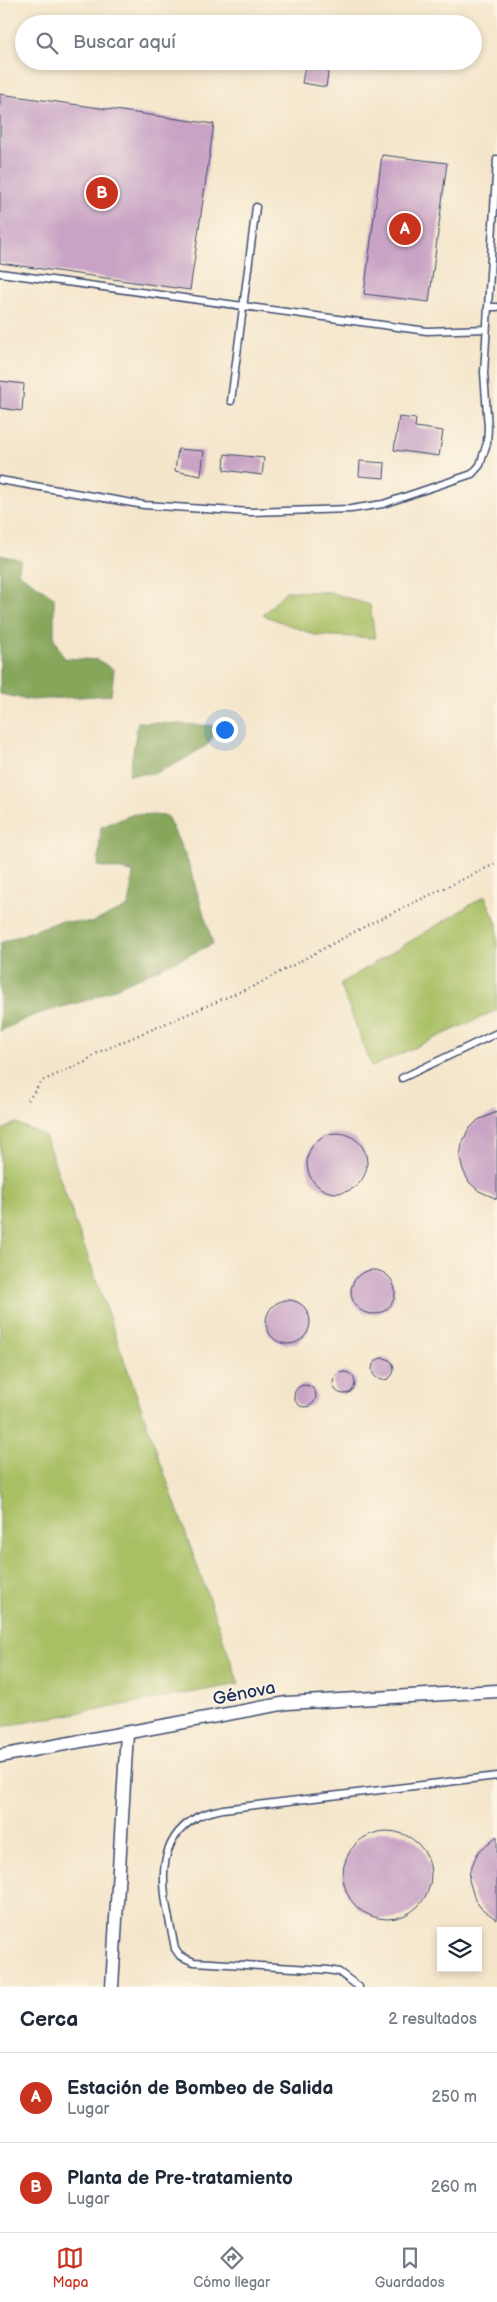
<!DOCTYPE html>
<html lang="es">
<head>
<meta charset="utf-8">
<style>
	:root { --surface:#fff; --page:#f6f6f7; --text:#1f2937; --muted:#747a83; --line:#e0e1e3; --accent:#c8321e }
	body { margin:0; font-family:"Balsamiq Sans",sans-serif; background:var(--page); color:var(--text) }
	.controls { position:absolute; right:15px; bottom:15px; display:grid; overflow:hidden; border-radius:0px; box-shadow:0 2px 8px #0003 }
	.controls button { width:45px; height:45px; display:grid; place-items:center; padding:0; border:0; border-bottom:1px solid var(--line); background:var(--surface); color:var(--text); font:25px sans-serif }
	.you { position:absolute; left:224px; top:729px; width:18px; height:18px; margin:-12px; border:4px solid #fff; border-radius:50%; background:#1a73e8; box-shadow:0 0 0 8px #1a73e833 }
	.badge { display:grid; place-items:center; width:32px; height:32px; border-radius:50%; background:var(--accent); color:#fff; font-size:16px; font-weight:700 }
	.pin { position:absolute; translate:-50% -50%; border:2px solid #fff; box-shadow:0 1px 5px #0006 }
	.list { margin:0; padding:0; list-style:none }
	h2 { display:flex; justify-content:space-between; align-items:center; height:65px; margin:0; padding:0 20px; font-size:21px }
	h2 small { font-size:16px; font-weight:400; color:var(--muted) }
	.list li { display:grid; grid-template-columns:32px 1fr auto; gap:15px; align-items:center; box-sizing:border-box; height:90px; padding:0 20px; border-top:1px solid var(--line) }
	.list b { display:block; font-size:19px; white-space:nowrap }
	.list p { margin:0; font-size:16px; white-space:nowrap; color:var(--muted) }
	.list em { font-size:16px; font-style:normal; color:var(--muted) }
	.icon { flex:none; width:28px; height:28px; fill:none; stroke:currentColor; stroke-width:2; stroke-linecap:round; stroke-linejoin:round }
	.map { position:relative; flex:none; width:497px; height:1987px; overflow:hidden }
	.search { position:absolute; background:var(--surface); box-shadow:0 2px 8px #0003; left:15px; right:15px; top:15px; height:55px; display:flex; align-items:center; gap:12px; box-sizing:border-box; padding:0 18px; border-radius:28px; color:var(--muted); font-size:19px }
	.sheet { height:245px; background:var(--surface) }
	nav { display:flex; justify-content:space-around; align-items:center; box-sizing:border-box; height:70px; border-top:1px solid var(--line); background:var(--surface); font-size:14px; color:var(--muted) }
	nav a { display:grid; justify-items:center; gap:2px }
	nav .on { color:var(--accent) }
	.map>svg:first-child { display:block }
	.green { fill:#a8bf64; stroke:#627761 }
	.forest { fill:#86a65a; stroke:#506a5c }
	.building { fill:#c8a3c5 }
	.lines { fill:none; stroke-linecap:round; stroke-linejoin:round }
	.service-casing { stroke:#3c4a6e; stroke-width:9 }
	.minor-casing { stroke:#3c4a6e; stroke-width:15 }
	.path { stroke:#3c4a6e; stroke-width:2.5; stroke-dasharray:1 4; stroke-linecap:butt }
	.service { stroke:#fff; stroke-width:6 }
	.minor { stroke:#fff; stroke-width:12 }
	.labels { text-anchor:middle; stroke-width:4; stroke-linejoin:round; paint-order:stroke }
	.street-label { font-size:18px; fill:#1b2f5e; stroke:#fcf5e5 }
</style>
</head>
<body>
<div class="map">
<svg width="497" height="1987" viewBox="0 0 497 1987">
	<rect width="100%" height="100%" fill="#fcf5e5"/>
	<filter id="ink" filterUnits="userSpaceOnUse"><feTurbulence type="fractalNoise" baseFrequency=".02" numOctaves="2"/><feDisplacementMap in="SourceGraphic" scale="10" xChannelSelector="R" yChannelSelector="G"/><feConvolveMatrix kernelMatrix="1 2 1 2 8 2 1 2 1" color-interpolation-filters="sRGB"/></filter>
	<filter id="wash" filterUnits="userSpaceOnUse"><feTurbulence type="fractalNoise" baseFrequency=".0096" numOctaves="4" result="noise"/><feDisplacementMap in="SourceGraphic" scale="20" xChannelSelector="R" yChannelSelector="G"/><feGaussianBlur stdDeviation="1.12" result="paint"/><feColorMatrix in="noise" values="0 0 0 0 0 0 0 0 0 0 0 0 0 0 0 0 0 1.4 0 .05"/><feComposite in="paint" operator="in"/></filter>
	<g filter="url(#wash)">
		<rect width="100%" height="100%" fill="#f4e6cb"/>
		<!-- green -->
		<path class="green" d="M286,591l43,1 41,13 5,33 -60,-3 -52,-20z
			M485,896l12,28v86l-125,57 -32,-83z
			M16,1123l29,13 194,548 -239,43v-596z"/>
		<!-- forest -->
		<path class="forest" d="M0,555l21,5 -3,13 36,24v42l10,19 34,2 16,10 -3,25 -80,5 -31,-6z
			M138,722l82,4 -13,19 -26,16 -25,12 -27,2z
			M134,814l33,2 20,43 26,85 -122,55 -57,16 -34,16v-88l60,-22 31,2 38,-17 4,-34 -35,-6 3,-39z"/>
		<g id="blocks">
			<!-- building -->
			<path class="building" d="M306,61h24l-4,26 -24,-4z
				M0,94l214,30 -24,166 -190,-27z
				M382,155l65,8 -18,139 -65,-8z
				M0,381l24,3 -2,27 -22,-3z
				M399,417l17,2 -1,8 28,4 -4,25 -45,-6z
				M178,449l26,2 -3,25 -26,-5z
				M225,454l39,4 -2,17 -38,-5z
				M360,461l25,2 -1,15 -25,-2z
				M497,1112v87l-18,-8 -10,-9 -6,-12 -3,-13 2,-13 6,-14 10,-10z
				M307 1163a30 30 0 1 1 60 0a30 30 0 1 1-60 0Z
				M351 1292a22 22 0 1 1 44 0a22 22 0 1 1-44 0Z
				M266 1322a22 22 0 1 1 44 0a22 22 0 1 1-44 0Z
				M372 1369a11 11 0 1 1 22 0a11 11 0 1 1-22 0Z
				M333 1383a11 11 0 1 1 22 0a11 11 0 1 1-22 0Z
				M294 1396a11 11 0 1 1 22 0a11 11 0 1 1-22 0Z
				M343 1875a44 44 0 1 1 88 0a44 44 0 1 1-88 0Z
				M497,1836v84l-16,-12 -6,-8 -6,-20 1,-10 8,-18z"/>
		</g>
	</g>
	<g filter="url(#ink)">
		<use href="#blocks" fill-opacity="0" stroke="#3c4a6e" stroke-width="1"/>
		<g class="lines">
			<!-- service casing -->
			<g class="service-casing">
				<path id="service" d="M0,273l427,58 59,-2
					M488,307h9
					M231,401l25,-194
					M0,480l144,25 106,7 101,-3 32,-5 89,-30 8,-9 7,-22 1,-15 -4,-55 13,-214
					M402,1078l95,-45
					M359,1987l-20,-15 -11,-2 -134,-8 -14,-6 -5,-7c-8,-45 -29,-103 22,-132 7,-4 18,-6 26,-8l274,-33"/>
			</g>
			<!-- minor casing -->
			<g class="minor-casing">
				<path id="minor" d="M0,1756l287,-53 210,-12
					M112,1987l15,-254"/>
			</g>
			<!-- path -->
			<path class="path" d="M28,1100l14,-19 43,-19 14,-10 159,-68 111,-60 128,-61"/>
			<!-- service -->
			<use href="#service" class="service"/>
			<!-- minor -->
			<use href="#minor" class="minor"/>
		</g>
	</g>
	<g class="labels">
		<!-- street labels -->
		<g class="street-label">
			<text transform="translate(244 1693) rotate(-11)" y="6">Génova</text>
		</g>
	</g>
</svg>
<div class="controls">
<button><svg class="icon" aria-label="layers" viewBox="0 0 24 24"><path d="M12 4l9 5-9 5-9-5zM3 14l9 5 9-5"/></svg></button>
</div>
<div class="you"></div>
<div class="pin badge" style="left:405px;top:229px">A</div>
<div class="pin badge" style="left:102px;top:193px">B</div>
<div class="search"><svg class="icon" aria-label="search" viewBox="0 0 24 24"><circle cx="10" cy="10" r="6"/><path d="M15 15l6 6"/></svg>Buscar aquí</div>
</div>
<section class="sheet">
<h2>Cerca<small>2 resultados</small></h2>
<ul class="list">
<li><span class="badge">A</span><div><b>Estación de Bombeo de Salida</b><p>Lugar</p></div><em>250 m</em></li>
<li><span class="badge">B</span><div><b>Planta de Pre-tratamiento</b><p>Lugar</p></div><em>260 m</em></li>
</ul>
</section>
<nav>
<a class="on"><svg class="icon" aria-label="map" viewBox="0 0 24 24"><path d="M3 6l6-2 6 2 6-2v14l-6 2-6-2-6 2zM9 4v14M15 6v14"/></svg>Mapa</a>
<a><svg class="icon" aria-label="directions" viewBox="0 0 24 24"><path d="M12 3l9 9-9 9-9-9zM9 14v-3h6M13 9l2 2-2 2"/></svg>Cómo llegar</a>
<a><svg class="icon" aria-label="saved" viewBox="0 0 24 24"><path d="M7 4h10v16l-5-4-5 4z"/></svg>Guardados</a>
</nav>
</body>
</html>
